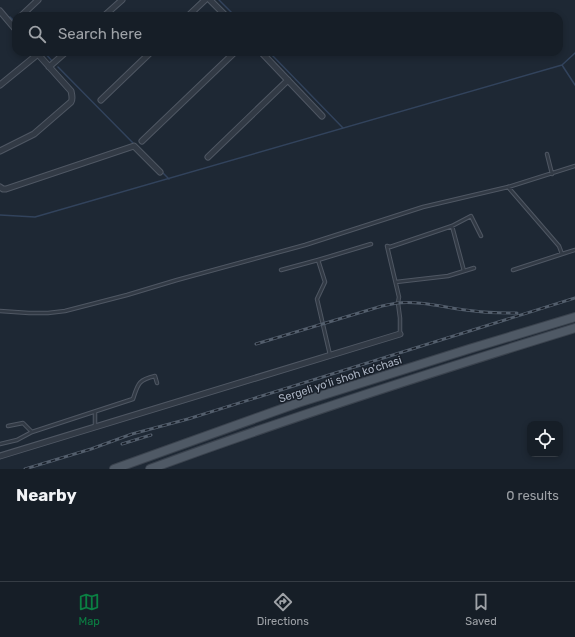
<!DOCTYPE html>
<html lang="en">
<head>
<meta charset="utf-8">
<style>
	:root { --surface:#161e27; --page:#232b33; --text:#f1f3f6; --muted:#9ea2a7; --line:#353c44; --accent:#0b8043 }
	body { margin:0; font-family:Rubik,sans-serif; background:var(--page); color:var(--text) }
	.controls { position:absolute; right:12px; bottom:12px; display:grid; overflow:hidden; border-radius:8px; box-shadow:0 2px 6px #0003 }
	.controls button { width:36px; height:36px; display:grid; place-items:center; padding:0; border:0; border-bottom:1px solid var(--line); background:var(--surface); color:var(--text); font:20px sans-serif }
	.list { margin:0; padding:0; list-style:none }
	h2 { display:flex; justify-content:space-between; align-items:center; height:52px; margin:0; padding:0 16px; font-size:17px }
	h2 small { font-size:13px; font-weight:400; color:var(--muted) }
	.icon { flex:none; width:22px; height:22px; fill:none; stroke:currentColor; stroke-width:2; stroke-linecap:round; stroke-linejoin:round }
	.map { position:relative; flex:none; width:575px; height:469px; overflow:hidden }
	.search { position:absolute; background:var(--surface); box-shadow:0 2px 6px #0003; left:12px; right:12px; top:12px; height:44px; display:flex; align-items:center; gap:10px; box-sizing:border-box; padding:0 14px; border-radius:12px; color:var(--muted); font-size:15px }
	.sheet { height:112px; background:var(--surface) }
	nav { display:flex; justify-content:space-around; align-items:center; box-sizing:border-box; height:56px; border-top:1px solid var(--line); background:var(--surface); font-size:11px; color:var(--muted) }
	nav a { display:grid; justify-items:center; gap:2px }
	nav .on { color:var(--accent) }
	.map>svg:first-child { display:block }
	.lines { fill:none; stroke-linecap:round; stroke-linejoin:round }
	.stream { stroke:#32435c; stroke-width:1.5 }
	.service-casing { stroke:#4f5763; stroke-width:4.5 }
	.minor-casing { stroke:#4f5763; stroke-width:7 }
	.primary-casing { stroke:#3b434e; stroke-width:10 }
	.service { stroke:#323a45; stroke-width:2.5 }
	.minor { stroke:#323a45; stroke-width:5 }
	.primary { stroke:#4f5965; stroke-width:8 }
	.rail-casing { stroke:#535e6c; stroke-width:3 }
	.rail { stroke:#181f29; stroke-width:1.5; stroke-dasharray:4.5; stroke-linecap:butt }
	.labels { text-anchor:middle; stroke-width:3; stroke-linejoin:round; paint-order:stroke }
	.street-label { font-size:11px; fill:#abb4c3; stroke:#181f29 }
</style>
</head>
<body>
<div class="map">
<svg width="575" height="469" viewBox="0 0 575 469">
	<rect width="100%" height="100%" fill="#1e2834"/>
	<g class="lines">
		<!-- stream -->
		<path class="stream" d="M219,0l16,16
			M10,17l6,6
			M44,52l8,9
			M269,52l74,76
			M562,65l13,20
			M58,67l77,78
			M161,171l8,8
			M0,215l35,2 527,-152 13,-12"/>
		<!-- service casing -->
		<g class="service-casing">
			<path id="service" d="M547,154l5,20
				M508,187l51,59 3,8 -49,16
				M452,226l12,45
				M562,254l13,-4
				M281,270l37,-10
				M396,282l52,-6 26,-8
				M0,311l29,2h19l17,-2 62,-16 50,-15 128,-35 118,-38 85,-20 67,-21
				M400,334v-16l-2,-15 1,-6 -12,-51 3,1 62,-21 19,-10 10,20
				M330,355l-13,-56 8,-17 -7,-22 53,-16
				M95,412v15
				M8,426l15,-3 9,9
				M0,444l17,-4 15,-8 101,-33c5,-15 5,-19 22,-23l2,7"/>
		</g>
		<!-- minor casing -->
		<g class="minor-casing">
			<path id="minor" d="M210,0l16,16
				M0,11l16,19
				M21,16l17,-16
				M104,16l18,-16
				M188,16l17,-16
				M261,52l61,64
				M49,67l17,-15
				M0,85l38,-31
				M101,100l50,-48
				M142,141l93,-89
				M0,151l34,-17 37,-32c2,-3 1,-6 0,-11l-35,-39
				M208,157l80,-77
				M0,187l3,2h3l128,-43 26,26
				M0,456l400,-122"/>
		</g>
		<!-- primary casing -->
		<g class="primary-casing">
			<path id="primary" d="M114,469l184,-66 171,-54 106,-32
				M150,469c140,-52 282,-97 425,-141"/>
		</g>
		<!-- service -->
		<use href="#service" class="service"/>
		<!-- minor -->
		<use href="#minor" class="minor"/>
		<!-- primary -->
		<use href="#primary" class="primary"/>
		<!-- rail casing -->
		<g class="rail-casing">
			<path id="rail" d="M256,344l126,-38c5,-1 10,-2 15,-3 22,-3 54,6 77,8 14,2 29,2 43,2
				M122,444l29,-9
				M25,469l66,-20 41,-15 56,-15 387,-121"/>
		</g>
		<!-- rail -->
		<use href="#rail" class="rail"/>
	</g>
	<g class="labels">
		<!-- street labels -->
		<g class="street-label">
			<text transform="translate(340 379) rotate(-18)" y="4">Sergeli yo‘li shoh ko‘chasi</text>
		</g>
	</g>
</svg>
<div class="controls">
<button><svg class="icon" aria-label="locate" viewBox="0 0 24 24"><circle cx="12" cy="12" r="6"/><path d="M12 2v4M12 18v4M2 12h4M18 12h4"/></svg></button>
</div>
<div class="search"><svg class="icon" aria-label="search" viewBox="0 0 24 24"><circle cx="10" cy="10" r="6"/><path d="M15 15l6 6"/></svg>Search here</div>
</div>
<section class="sheet">
<h2>Nearby<small>0 results</small></h2>
<ul class="list">
</ul>
</section>
<nav>
<a class="on"><svg class="icon" aria-label="map" viewBox="0 0 24 24"><path d="M3 6l6-2 6 2 6-2v14l-6 2-6-2-6 2zM9 4v14M15 6v14"/></svg>Map</a>
<a><svg class="icon" aria-label="directions" viewBox="0 0 24 24"><path d="M12 3l9 9-9 9-9-9zM9 14v-3h6M13 9l2 2-2 2"/></svg>Directions</a>
<a><svg class="icon" aria-label="saved" viewBox="0 0 24 24"><path d="M7 4h10v16l-5-4-5 4z"/></svg>Saved</a>
</nav>
</body>
</html>
